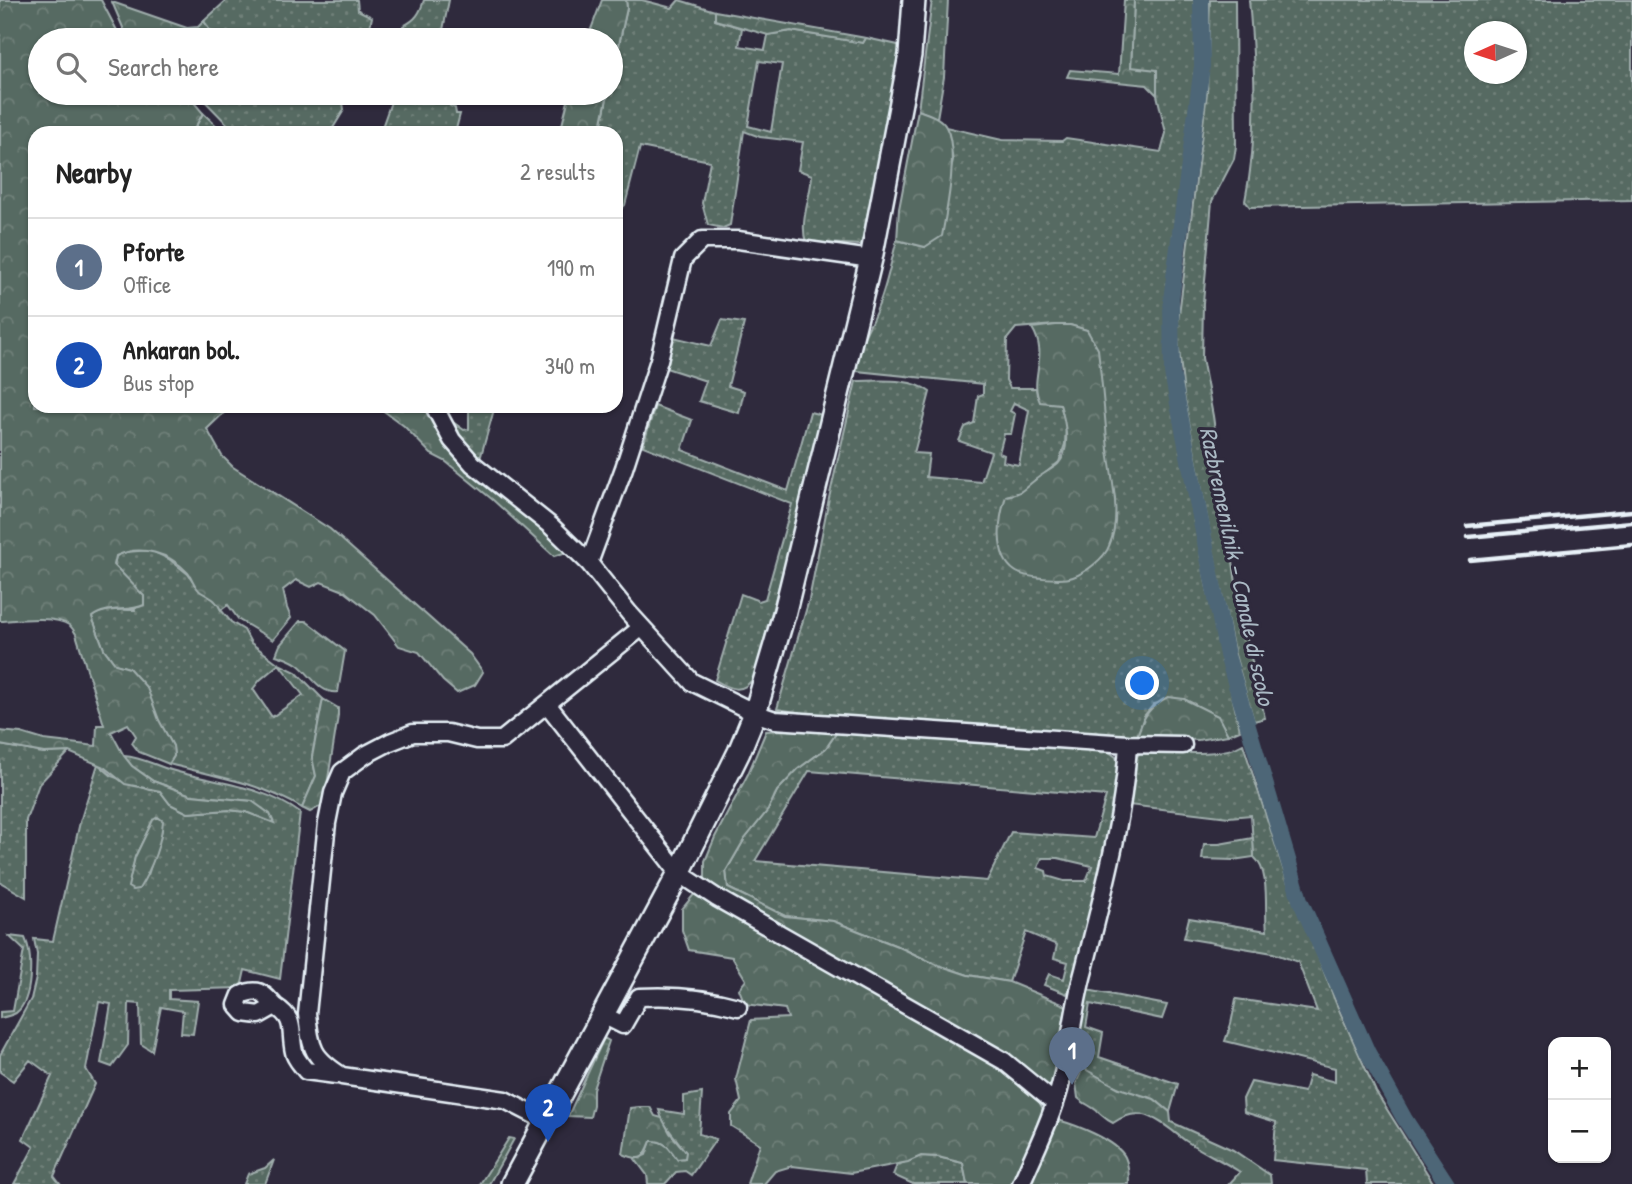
<!DOCTYPE html>
<html lang="en">
<head>
<meta charset="utf-8">
<style>
	:root { --surface:#fff; --page:#f2f2f2; --text:#222; --muted:#767676; --line:#e0e0e0; --accent:#db2777 }
	body { margin:0; font-family:"Patrick Hand",sans-serif; background:var(--page); color:var(--text) }
	.controls { position:absolute; right:21px; bottom:21px; display:grid; overflow:hidden; border-radius:14px; box-shadow:0 2px 5px #0004 }
	.controls button { width:63px; height:63px; display:grid; place-items:center; padding:0; border:0; border-bottom:2px solid var(--line); background:var(--surface); color:var(--text); font:35px sans-serif }
	.compass { position:absolute; left:1464px; top:21px; width:63px; height:63px; border-radius:50%; background:var(--surface); box-shadow:0 2px 5px #0004; rotate:267deg }
	.you { position:absolute; left:1143px; top:684px; width:24px; height:24px; margin:-18px; border:5px solid #fff; border-radius:50%; background:#1a73e8; box-shadow:0 0 0 10px #1a73e833 }
	.badge { display:grid; place-items:center; width:46px; height:46px; border-radius:50%; background:var(--accent); color:#fff; font-size:23px; font-weight:700 }
	.pin { position:absolute; translate:-50% -58px; filter:drop-shadow(0 2px 4px #0008) }
	.pin::after { content:''; position:absolute; top:37px; width:24px; height:21px; background:inherit; clip-path:polygon(0 0,100% 0,50% 100%) }
	.list { margin:0; padding:0; list-style:none }
	h2 { display:flex; justify-content:space-between; align-items:center; height:91px; margin:0; padding:0 28px; font-size:30px }
	h2 small { font-size:23px; font-weight:400; color:var(--muted) }
	.list li { display:grid; grid-template-columns:46px 1fr auto; gap:21px; align-items:center; box-sizing:border-box; height:98px; padding:0 28px; border-top:2px solid var(--line) }
	.list b { display:block; font-size:26px; white-space:nowrap }
	.list p { margin:0; font-size:23px; white-space:nowrap; color:var(--muted) }
	.list em { font-size:23px; font-style:normal; color:var(--muted) }
	.icon { flex:none; width:38px; height:38px; fill:none; stroke:currentColor; stroke-width:2; stroke-linecap:round; stroke-linejoin:round }
	.map { position:relative; flex:none; width:1632px; height:1184px; overflow:hidden }
	.search { position:absolute; background:var(--surface); box-shadow:0 2px 5px #0004; left:28px; top:28px; width:595px; height:77px; display:flex; align-items:center; gap:18px; box-sizing:border-box; padding:0 24px; border-radius:38px; color:var(--muted); font-size:26px }
	.panel { position:absolute; background:var(--surface); box-shadow:0 2px 5px #0004; left:28px; top:126px; width:595px; height:287px; border-radius:21px }
	.map>svg:first-child { display:block }
	.grass { fill:url(#grass-dots); stroke:#a0aead; stroke-width:2; fill-rule:evenodd }
	.forest { fill:url(#forest-crowns); stroke:#a0aead; stroke-width:2 }
	.lines { fill:none; stroke-linecap:round; stroke-linejoin:round }
	.canal { stroke:#4d6677; stroke-width:16 }
	.minor-casing { stroke:#e8f1f8; stroke-width:21 }
	.secondary-casing { stroke:#e8f1f8; stroke-width:26 }
	.minor { stroke:#2f2a3d; stroke-width:16 }
	.secondary { stroke:#2f2a3d; stroke-width:21 }
	.rail { stroke:#e8f1f8; stroke-width:4.5 }
	.labels { text-anchor:middle; stroke-width:6; stroke-linejoin:round; paint-order:stroke }
	.water-label { font-size:24px; font-style:italic; fill:#aab9c4; stroke:#2f2a3d }
</style>
</head>
<body>
<div class="map">
<svg width="1632" height="1184" viewBox="0 0 1632 1184">
	<defs>
		<pattern id="grass-dots" width="8" height="8" patternUnits="userSpaceOnUse" patternTransform="scale(1.75)"><rect width="8" height="8" fill="#576a62"/><path d="M2 2h.1M6 6h.1" fill="none" stroke="#6f8079" stroke-width="1.8" stroke-linecap="round"/></pattern>
		<pattern id="forest-crowns" width="20" height="18" patternUnits="userSpaceOnUse" patternTransform="scale(1.75)"><rect width="20" height="18" fill="#576a62"/><path d="M2 6a3 3 0 1 1 6 0M12 15a3 3 0 1 1 6 0" fill="none" stroke="#6f8079"/></pattern>
	</defs>
	<rect width="100%" height="100%" fill="#2f2a3d"/>
	<filter id="ink" filterUnits="userSpaceOnUse"><feTurbulence type="fractalNoise" baseFrequency=".0143" numOctaves="2"/><feDisplacementMap in="SourceGraphic" scale="14" xChannelSelector="R" yChannelSelector="G"/><feConvolveMatrix kernelMatrix="1 2 1 2 8 2 1 2 1" color-interpolation-filters="sRGB"/></filter>
	<g filter="url(#ink)">
		<!-- grass -->
		<path class="grass" d="M227,0h130l1,10 14,7 -5,23h-152l-11,-19z
			M424,0h25l-8,40h-42l4,-14c13,-6 17,-13 21,-26z
			M626,0h16l30,8 7,-8 36,11v9l27,8 -3,18 26,4 3,-15 23,-4 72,12 3,-5 32,7 4,6 -41,194 -55,-3c-7,-19 5,-46 6,-67l-14,-5 5,-28 -43,-5 -16,-6 -14,94 -7,3 -15,-3 -6,-22 8,-42 -70,-14 -15,58 -4,4 -5,-3v-73h-16l8,-40h3v-12l16,-73zM759,61l23,3 -11,68 -23,-6z
			M932,0h16l-4,77 -7,41 -19,-8z
			M1134,0h63l-1,88 -24,156 -7,56v49l41,235 34,146 -12,5 -11,-19 -33,-17 -30,5 -10,12 -7,21 -302,-19 -58,-9 32,-109 20,-102 27,-117c22,0 56,-4 74,11l-16,61 15,1 -3,23 55,5 10,-30 -32,-11 6,-14 9,-4 4,-27 5,-2v-10l-126,-13c-3,-23 15,-46 22,-67 8,-20 12,-43 18,-64l28,7 24,-69 4,-18 -7,-33 56,13 60,1 4,-3 95,14 5,-19 -9,-38v-24l-26,-3zM1056,325h14l17,5 28,169 -109,-3 15,-3 38,-31 6,-18 1,-20 -6,-20 -23,-9 -1,-7h-26l-4,-8 1,-41 9,-11zM1014,403l15,7 -10,55 -16,-3 1,-7 -5,-2 5,-19h7l4,-20 -5,-3z
			M1210,0h25l1,146 -2,13 -22,42 -9,102 -1,55 11,58 26,189 26,113 -11,3 -20,-70 -17,-81 -33,-175 -7,-65 30,-237z
			M1249,0h383v200l-382,7 -5,-6c14,-68 10,-133 4,-201zM1474,32h42v42h-42z
			M197,93h145l2,17 -11,18 -10,5h-87z
			M393,96l19,7 39,-1 -1,4 5,2 1,6h4l-5,19h-75z
			M203,113l21,20h-32z
			M722,320l22,3 -16,63 16,5 -5,22 -40,-12 7,-20 -40,-13 7,-31 38,9z
			M471,406h24l-15,53 -12,-6 -21,-27 7,-3 10,7 5,-1v-22z
			M655,406l37,14 -10,30 106,41 22,-79 12,3 -17,76 -51,186c-11,18 -24,12 -39,3l26,-86 18,7 6,-2 27,-95 -149,-58z
			M150,550l19,9 19,15 12,17 17,10 4,9 10,12 13,8 7,13 28,21 17,8 27,27 -11,57 4,20 -14,32c-44,-26 -85,-31 -133,-44l5,-8 -1,-10 -44,-78 -14,-4 -11,-15 -12,-32c12,-9 29,-7 43,-7l-11,-34 -10,-11 2,-9 10,-4zM279,664l24,31 -31,22 -19,-28 7,-9z
			M837,732l271,19 8,6 5,16 -33,159 -21,62 -23,-9 5,-11 15,5 4,-17 -14,-4 3,-13 -31,-13 -17,50 -41,-7 -33,-11 -38,-18 -64,-25 -48,-5 -57,-28 -2,-17 18,-31 24,-30 9,-19 21,-22 28,-21zM809,771l297,25 -12,42 -83,-6 -24,49 -232,-20zM1042,858h16l34,8 -6,15h-22l-17,-5 -1,-5 -8,-3z
			M1243,744l44,137 17,39 32,83 40,89 58,92h-67l-1,-14 -93,-10 3,-38 -32,-10 -1,-13 8,-17 53,10 5,-17 26,7v-14l-110,-27 6,-17 5,-25 81,12 -19,-49 -25,-9 -89,-15 5,-20 78,13c-3,-22 4,-59 -13,-74l-3,-42 -22,2 -101,-12c2,-10 6,-20 7,-29 1,-12 -2,-20 9,-26 28,1 75,9 99,-6z
			M0,745l44,8 25,-1 -30,32 -13,36v77l-26,-15z
			M124,756c16,1 31,9 47,14 43,13 92,15 129,43l-20,166 -35,-9 -4,18 -72,2v9l29,2 -5,33 -12,-1 2,-22 -22,-4 -9,44 -11,-7 -1,-40 -11,-1 -1,42 -16,22 -11,-4 10,-59 -12,-2 -13,67 9,15 -41,92 6,8h-46l20,-37 -11,-8 29,-63 -22,-16 -17,21 -13,-9v-17l31,-56 5,-21 1,-24 -3,-15 19,2 27,-119 18,-58 14,12 38,14 10,1 10,13 18,9 40,-3 18,2 27,10 -21,-21 -61,-6 -38,-14 -21,-15zM153,820l9,10 -14,45 -16,-3 3,-15z
			M9,936l16,2c8,17 8,62 -9,75 -4,2 -11,4 -16,5v-6l13,-1 11,-61z
			M1087,990l80,15 -5,14 -72,-15 -4,23 17,6 -4,24 79,27 -8,28 -16,-13 -21,-5 -31,-14 -19,-12 -9,-13z
			M702,1093l-3,41 17,5 -25,36 -6,-4 -9,1 -11,12h-17l-1,-9 -12,-16 11,-4 5,-14c14,-1 19,7 26,18l3,-15 -17,-22 -4,-12 25,4v-18z
			M509,1138l5,1 -25,45h-9z
			M921,1156l17,1 25,6 4,21h-54l-20,-9 4,-10z
			M274,1160l-9,24h-21l4,-10 17,-6z"/>
		<!-- forest -->
		<path class="forest" d="M0,0h101l21,40h-82v53h146l17,20 -11,20h-157v273h196l-24,23 15,27 11,11 97,62 140,125 13,18 -8,13 -18,8 -14,-12 -24,-29 -20,-6 -24,-31 -31,-24 -23,-9 -10,5 -15,-7 -13,10 4,18 4,10 -18,22 -34,-20 -11,-15 -7,5c-5,-11 -10,-12 -20,-18 -7,-5 -8,-13 -13,-19 -18,-20 -48,-29 -72,-17l-2,9 30,31v9c-16,8 -37,0 -52,12l12,32 11,15 14,4 18,20 12,32 14,26 1,10 -5,8 -30,-12 -7,-9 4,-7 -8,-12 -17,8 13,24 8,10 21,15 38,14 61,6 18,13 4,9 -28,-11 -17,-2 -41,3 -18,-9 -10,-13 -35,-7 -21,-17 -35,-15 -25,1 -44,-8v-14l21,2 23,7 52,6 1,-21h7l-28,-91c-2,-3 -4,-7 -7,-9 -14,-10 -53,-5 -69,-4z
			M602,0h24l1,8 -16,73v-41h-24z
			M1124,0h10l-3,67 26,3v25l-10,-10 -80,-8 3,-7 49,4z
			M112,2l75,26 11,-1 6,-6 11,19h-84l-4,-3z
			M715,11l151,27 -3,5 -72,-12 -23,4 -53,-15z
			M570,93h38l-8,40h-40z
			M918,110c10,4 23,7 28,17 13,23 1,82 -4,109l-17,11 -28,-7 2,-31z
			M1056,325h14l17,5 11,19c4,34 7,68 10,101 4,31 14,67 1,96 -4,12 -24,27 -36,31 -10,4 -49,1 -58,-6 -22,-15 -16,-54 -9,-75 17,-3 16,-6 29,-16 7,-6 16,-10 23,-16 14,-15 7,-43 2,-60l-20,-2c-12,-25 10,-45 -8,-74z
			M377,406l25,4 7,-4h19l5,11 140,133 -19,6 -61,-56 -48,-39 -14,-7 -27,-28z
			M300,621h6l39,30 -7,41c-18,3 -28,-19 -41,-28 -6,-4 -14,-7 -21,-9l4,-10z
			M1168,697l16,2 34,17 10,19 -30,5 -61,-3c6,-20 12,-31 31,-40z
			M323,699l15,9v8l-14,88 -14,8 -8,-4 14,-32 -4,-19z
			M783,730l54,2 -11,16 -28,21 -21,22 -9,19 -24,30 -18,31 2,17 57,28 48,5 64,25 38,18 33,11 41,7 58,24 3,6 -13,63 -6,11 -7,2 -8,8 8,15 -11,55 25,-46c18,5 58,20 67,37 4,8 4,18 4,27h-162l-4,-21 -25,-6 -17,-1 -13,6 -57,11 -59,-7 -17,5 -11,13h-17l13,-40 -29,-18v-12l10,-13 -5,-22 15,-59 37,-2 -3,-9 -40,-5 -6,-15 7,-9 -14,-23 -43,-7 -7,-20v-21l23,-28v-20l10,-24 33,-63 18,-43z
			M158,817l5,4c-2,24 -12,48 -24,68l-6,1 -5,-3 7,-30 18,-37z
			M1253,838l1,19 -21,3 -31,-1 2,-15h15z
			M604,1038l5,3 -16,48v16l-3,12 -22,-1z
			M1083,1068l36,20 35,11 16,13 1,10 62,28 37,25 1,9h-42l11,-12c-17,-11 -37,-20 -54,-31 -25,-18 -43,-39 -73,-18 -7,-3 -9,-6 -15,-11 -6,-6 -14,-8 -20,-14l-2,-15z
			M639,1107h11l5,9 7,2 8,15 16,19 -1,6 -8,1c-7,-10 -12,-19 -26,-18 -7,18 -9,21 -28,13l7,-46z"/>
		<g class="lines">
			<!-- canal -->
			<path class="canal" d="M1201,0l1,66 -31,234 1,73 55,282 73,245 68,153 36,65 43,66"/>
			<!-- minor casing -->
			<g class="minor-casing">
				<path id="minor" d="M434,406l18,34 21,24 78,62 38,37 40,50 63,69 63,31 20,7 353,24 55,1
					M589,563l35,-95 35,-108 24,-101 19,-19h36l133,19
					M547,704l132,169 38,25 287,163 51,42
					M275,1006c-12,-13 -16,-19 -34,-11l-4,10 7,8 15,2 16,-9c22,14 14,24 19,46 1,7 8,13 12,19l30,4
					M603,1015l20,10 16,-28c34,-2 67,1 99,10
					M546,1121l-41,-21 -163,-24c-30,-19 -31,-27 -35,-62l20,-191 6,-30 9,-21 23,-17 25,-13 23,-9h35l29,7h25l140,-113
					M1021,1184c13,-31 29,-61 38,-94 11,-40 14,-81 25,-120 18,-73 40,-151 44,-226"/>
			</g>
			<!-- secondary casing -->
			<g class="secondary-casing">
				<path id="secondary" d="M512,1184l167,-311 60,-121 16,-39 30,-102 86,-352 39,-204 4,-55"/>
			</g>
			<!-- minor -->
			<use href="#minor" class="minor"/>
			<!-- secondary -->
			<use href="#secondary" class="secondary"/>
			<!-- rail -->
			<path class="rail" d="M1467,526l165,-15
				M1468,537l164,-15
				M1470,560l162,-15"/>
		</g>
	</g>
	<g class="labels">
		<!-- water labels -->
		<g class="water-label">
			<text transform="translate(1237 566) rotate(78)" y="8">Razbremenilnik - Canale di scolo</text>
		</g>
	</g>
</svg>
<div class="controls">
<button>+</button>
<button>−</button>
</div>
<svg class="compass" viewBox="-18 -18 36 36"><path d="M0-13l5 13h-10z" fill="#e53935"/><path d="M0 13l5-13h-10z" fill="#767676"/></svg>
<div class="you"></div>
<div class="pin badge" style="left:1072px;top:1085px;background:#5c6f8a">1</div>
<div class="pin badge" style="left:548px;top:1142px;background:#1a4fb4">2</div>
<div class="search"><svg class="icon" aria-label="search" viewBox="0 0 24 24"><circle cx="10" cy="10" r="6"/><path d="M15 15l6 6"/></svg>Search here</div>
<section class="panel">
<h2>Nearby<small>2 results</small></h2>
<ul class="list">
<li><span class="badge" style="background:#5c6f8a">1</span><div><b>Pforte</b><p>Office</p></div><em>190 m</em></li>
<li><span class="badge" style="background:#1a4fb4">2</span><div><b>Ankaran bol.</b><p>Bus stop</p></div><em>340 m</em></li>
</ul>
</section>
</div>
</body>
</html>
